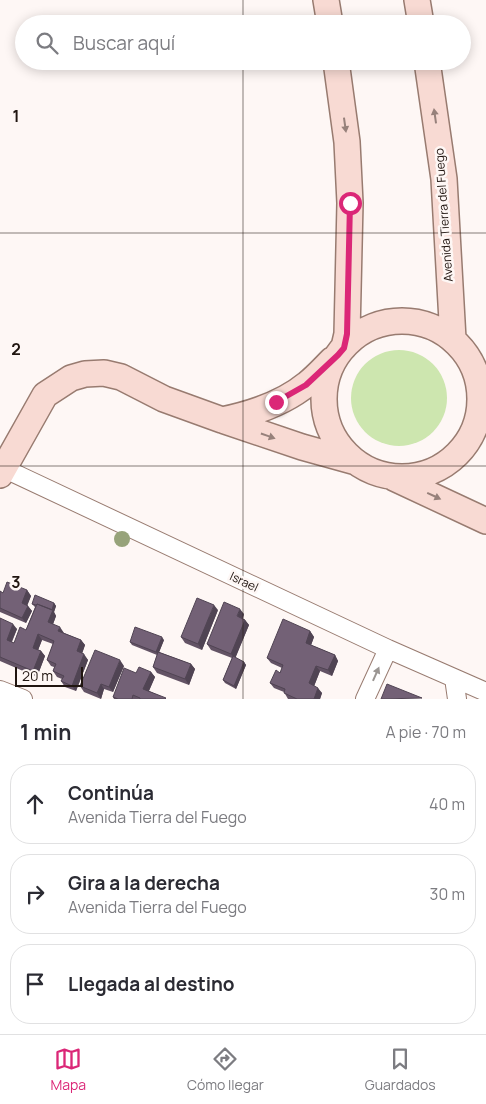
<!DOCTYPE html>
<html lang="es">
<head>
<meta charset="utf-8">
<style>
	:root { --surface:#fff; --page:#f7f7f7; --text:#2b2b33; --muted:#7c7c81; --line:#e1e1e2; --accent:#db2777 }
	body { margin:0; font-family:Manrope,sans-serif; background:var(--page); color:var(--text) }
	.scale { position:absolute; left:15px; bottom:12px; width:68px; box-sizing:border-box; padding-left:5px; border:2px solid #201510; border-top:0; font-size:14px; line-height:18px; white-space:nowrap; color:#201510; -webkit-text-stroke:4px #fef7f5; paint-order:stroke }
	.stop { position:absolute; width:15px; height:15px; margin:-11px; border:4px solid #db2777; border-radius:50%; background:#fff }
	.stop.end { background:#db2777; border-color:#fff; box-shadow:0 1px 5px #0008 }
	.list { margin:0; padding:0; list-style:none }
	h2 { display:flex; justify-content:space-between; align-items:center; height:65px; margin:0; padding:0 20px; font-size:21px }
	h2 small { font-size:16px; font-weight:400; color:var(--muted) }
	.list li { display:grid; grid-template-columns:32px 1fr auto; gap:15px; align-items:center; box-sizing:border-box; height:80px; margin:0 10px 10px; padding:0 10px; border:1px solid var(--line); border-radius:20px }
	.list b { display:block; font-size:19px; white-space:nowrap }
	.list p { margin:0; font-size:16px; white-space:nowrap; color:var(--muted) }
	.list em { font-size:16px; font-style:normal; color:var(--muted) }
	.icon { flex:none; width:28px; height:28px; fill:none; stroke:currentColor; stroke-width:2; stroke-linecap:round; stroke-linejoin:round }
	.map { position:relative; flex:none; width:486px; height:699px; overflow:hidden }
	.search { position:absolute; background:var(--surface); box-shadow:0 2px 12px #0003; left:15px; right:15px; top:15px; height:55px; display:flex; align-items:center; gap:12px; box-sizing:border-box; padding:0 18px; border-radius:28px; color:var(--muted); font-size:19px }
	.sheet { height:335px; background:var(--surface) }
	nav { display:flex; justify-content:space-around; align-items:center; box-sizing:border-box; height:70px; border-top:1px solid var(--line); background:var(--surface); font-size:14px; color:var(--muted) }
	nav a { display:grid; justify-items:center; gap:2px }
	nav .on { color:var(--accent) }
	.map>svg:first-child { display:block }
	.green { fill:#cde6af }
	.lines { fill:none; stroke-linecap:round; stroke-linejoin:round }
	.street-casing { stroke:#987b70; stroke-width:20 }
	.secondary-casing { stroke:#987b70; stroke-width:28 }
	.street { stroke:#fff; stroke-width:18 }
	.secondary { stroke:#f8dad3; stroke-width:25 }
	.tree { fill:#97a37a }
	.wall { fill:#635365 }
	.shaded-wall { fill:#504453 }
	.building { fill:#736176; stroke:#504453 }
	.oneway { fill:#97817b }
	.oneway2 { fill:#9b9693 }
	.route { stroke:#db2777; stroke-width:6 }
	.grid { fill:none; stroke:#201510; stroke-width:1; stroke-opacity:0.55 }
	.labels { text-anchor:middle; stroke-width:5; stroke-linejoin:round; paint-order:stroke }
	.street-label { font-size:12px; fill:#201510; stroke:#fef7f5 }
	.grid-label { font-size:16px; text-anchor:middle; font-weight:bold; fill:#201510; stroke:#fef7f5; stroke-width:5; stroke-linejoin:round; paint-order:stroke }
</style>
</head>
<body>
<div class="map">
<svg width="486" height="699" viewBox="0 0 486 699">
	<rect width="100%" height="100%" fill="#fef7f5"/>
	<!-- green -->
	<path class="green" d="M351 398a48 48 0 1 1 96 0a48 48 0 1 1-96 0Z"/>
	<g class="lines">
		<!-- street casing -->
		<g class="street-casing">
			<path id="street" d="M3,468l385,181 98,43
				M454,678l3,21
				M0,690l23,9
				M365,699l23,-50"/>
		</g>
		<!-- secondary casing -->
		<g class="secondary-casing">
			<path id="secondary" d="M326,0l4,24
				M417,0l4,24
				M336,61l11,81 3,61 -3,131 -3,13
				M427,61l17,118 9,160
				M324 399a78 78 0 1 1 156 0a78 78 0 1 1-156 0Z
				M222,420c29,-6 62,-17 85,-36 9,-7 17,-16 25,-24
				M0,475l45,-80 26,-17 14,-4 19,-1 17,4 43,22 58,21 80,27 54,15
				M394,478l92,43"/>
		</g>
		<!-- street -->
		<use href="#street" class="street"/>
		<!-- secondary -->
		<use href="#secondary" class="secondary"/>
	</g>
	<!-- trees -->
	<circle class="tree" cx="122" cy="539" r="8"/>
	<!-- wall -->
	<path class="wall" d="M27,590l4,6 -4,9 5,6 -6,12 -26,-11v-21l3,2z
		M54,603l2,3 -2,6 2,4 -3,8 11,9 17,7 4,5 -3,8 6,7 -12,31 -11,-4 -4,-6 1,-2 -5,-2 -4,-6 1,-4 -3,-1 -4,-6 6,-16 -11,-4 -4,10 3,1 4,5 -8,21 -37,-16v-43l17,11 -5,13 2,1 12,-13 9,-23 -3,-3z
		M218,610l-16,40 -17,-7 -4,-6z
		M244,614l-1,5 2,1 4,5 -14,33 9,4 2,3 -10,24 -11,-6 -2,-3 9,-22 -21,-8 -4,-6z
		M310,631l4,6 -3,8 24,10 3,6 -6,15 -12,-5 -6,15 8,7 -2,6h-32l-4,-7 -10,-4 -4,-5 10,-10 2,-5 -11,-5 -4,-5z
		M164,640l-5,12 32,12 4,5 -6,16 -32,-12 -4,-6 4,-12 -25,-10 -2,-3z
		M124,666l-11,26 -9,-3 -3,10 -17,-7 -4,-6z
		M151,672l4,5 -6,14 17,8h-52l-1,-2 23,-24z"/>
	<!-- shaded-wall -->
	<path class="shaded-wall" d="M27,590l4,6 -5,13 -4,-6z
		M54,603l2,3 -2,6 2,4 -4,11 -4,-5z
		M214,605l4,5 -16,40 -4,-6z
		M28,606l4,5 -6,12 -4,-5z
		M240,609l4,5 -3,8 -4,-6z
		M245,620l4,5 -14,34 -4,-5z
		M13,624l4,5 -7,16 -3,-5z
		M60,627l4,6 -6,-2z
		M310,631l4,6 -4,11 -4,-5z
		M38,634l4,6 -5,13 -4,-5z
		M162,637l2,3 -6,15 -2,-3z
		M81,640l4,5 -4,12 -4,-6z
		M41,651l4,5 -8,21 -4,-6z
		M84,654l4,6 -12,31 -4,-5z
		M335,655l3,6 -6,15 -4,-6z
		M120,660l4,6 -11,26 -4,-5z
		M244,662l2,3 -10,24 -2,-3z
		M191,664l4,5 -6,16 -4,-6z
		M316,666l4,5 -7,18 -4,-6z
		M151,672l4,5 -8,18 -4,-6z
		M101,684l3,5 -3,10 -4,-6z
		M318,688l4,5 -2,6h-6z"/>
	<!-- building -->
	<path class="building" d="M7,582l20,8 -5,13 6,3 -6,12 -22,-10v-17l3,2z
		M35,595l19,8 -2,7 -15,-6 -1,1 -4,-1z
		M197,598l17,7 -16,39 -17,-7z
		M224,602l16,7 -3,7 8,4 -14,34 -24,-10z
		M37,604l16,6 -5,12 12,5 -2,4 23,9 -4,11 7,3 -12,32 -11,-5 3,-5 -11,-5 3,-7 -9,-4 7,-19 -16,-7 -5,14 8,3 -8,20 -33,-14v-39l13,6 -6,16 7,3 6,-16 6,3z
		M283,619l27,12 -4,12 29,12 -7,15 -12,-4 -7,17 9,5 -4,11h-17l-13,-6 1,-4 -15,-6 6,-13 4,3 3,-8 -16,-7z
		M135,627l27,10 -6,15 -26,-10z
		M95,650l25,10 -11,27 -8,-3 -4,9 -17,-7z
		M158,652l33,12 -6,15 -32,-12z
		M233,656l11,6 -10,24 -11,-6z
		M139,667l12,5 -8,17 23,9 -1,1h-25v-1l-7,-3 -1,4h-14l-5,-2 11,-29 12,5z
		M387,684l35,14 -41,1z"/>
	<!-- one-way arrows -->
	<defs><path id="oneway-solid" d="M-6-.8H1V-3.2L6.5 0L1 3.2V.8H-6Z" transform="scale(1.25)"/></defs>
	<g class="oneway">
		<use href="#oneway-solid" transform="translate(435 116) rotate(-98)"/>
		<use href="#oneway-solid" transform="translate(345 125) rotate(82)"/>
		<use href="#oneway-solid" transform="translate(268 436) rotate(19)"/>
		<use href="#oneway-solid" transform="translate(434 496) rotate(25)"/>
	</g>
	<use class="oneway2" href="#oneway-solid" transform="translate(376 674) rotate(-66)"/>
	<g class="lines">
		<!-- route -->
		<path class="route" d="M276,402l30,-17 32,-30 6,-7 3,-14 3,-131"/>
	</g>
	<!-- grid -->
	<path class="grid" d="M243,0v24M243,61v638M0,233h486M0,466h486"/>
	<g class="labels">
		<!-- street labels -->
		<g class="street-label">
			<text transform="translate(444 215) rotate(-94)" y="4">Avenida Tierra del Fuego</text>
			<text transform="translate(244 582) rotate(25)" y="4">Israel</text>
		</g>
	</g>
	<g class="grid-label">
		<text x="16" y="122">1</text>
		<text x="16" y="355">2</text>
		<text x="16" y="588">3</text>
	</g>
</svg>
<div class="scale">20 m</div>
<div class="stop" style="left:350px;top:203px"></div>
<div class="stop end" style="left:276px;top:402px"></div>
<div class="search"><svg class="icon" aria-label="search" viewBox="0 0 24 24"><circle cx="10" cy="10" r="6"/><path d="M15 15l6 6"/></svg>Buscar aquí</div>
</div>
<section class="sheet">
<h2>1 min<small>A pie · 70 m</small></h2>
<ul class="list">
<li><svg class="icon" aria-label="ahead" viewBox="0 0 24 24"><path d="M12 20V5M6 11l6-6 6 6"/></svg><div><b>Continúa</b><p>Avenida Tierra del Fuego</p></div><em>40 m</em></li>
<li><svg class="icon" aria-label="right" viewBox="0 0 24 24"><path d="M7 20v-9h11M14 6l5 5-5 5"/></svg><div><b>Gira a la derecha</b><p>Avenida Tierra del Fuego</p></div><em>30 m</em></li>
<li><svg class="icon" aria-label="arrive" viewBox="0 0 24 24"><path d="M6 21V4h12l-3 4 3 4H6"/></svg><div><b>Llegada al destino</b></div></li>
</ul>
</section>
<nav>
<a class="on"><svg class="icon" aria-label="map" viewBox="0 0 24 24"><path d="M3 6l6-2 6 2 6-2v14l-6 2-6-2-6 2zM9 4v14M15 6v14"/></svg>Mapa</a>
<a><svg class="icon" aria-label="directions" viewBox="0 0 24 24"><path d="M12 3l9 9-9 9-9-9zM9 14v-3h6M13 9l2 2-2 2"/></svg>Cómo llegar</a>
<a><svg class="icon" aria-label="saved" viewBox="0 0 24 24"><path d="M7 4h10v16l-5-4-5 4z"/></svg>Guardados</a>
</nav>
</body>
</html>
